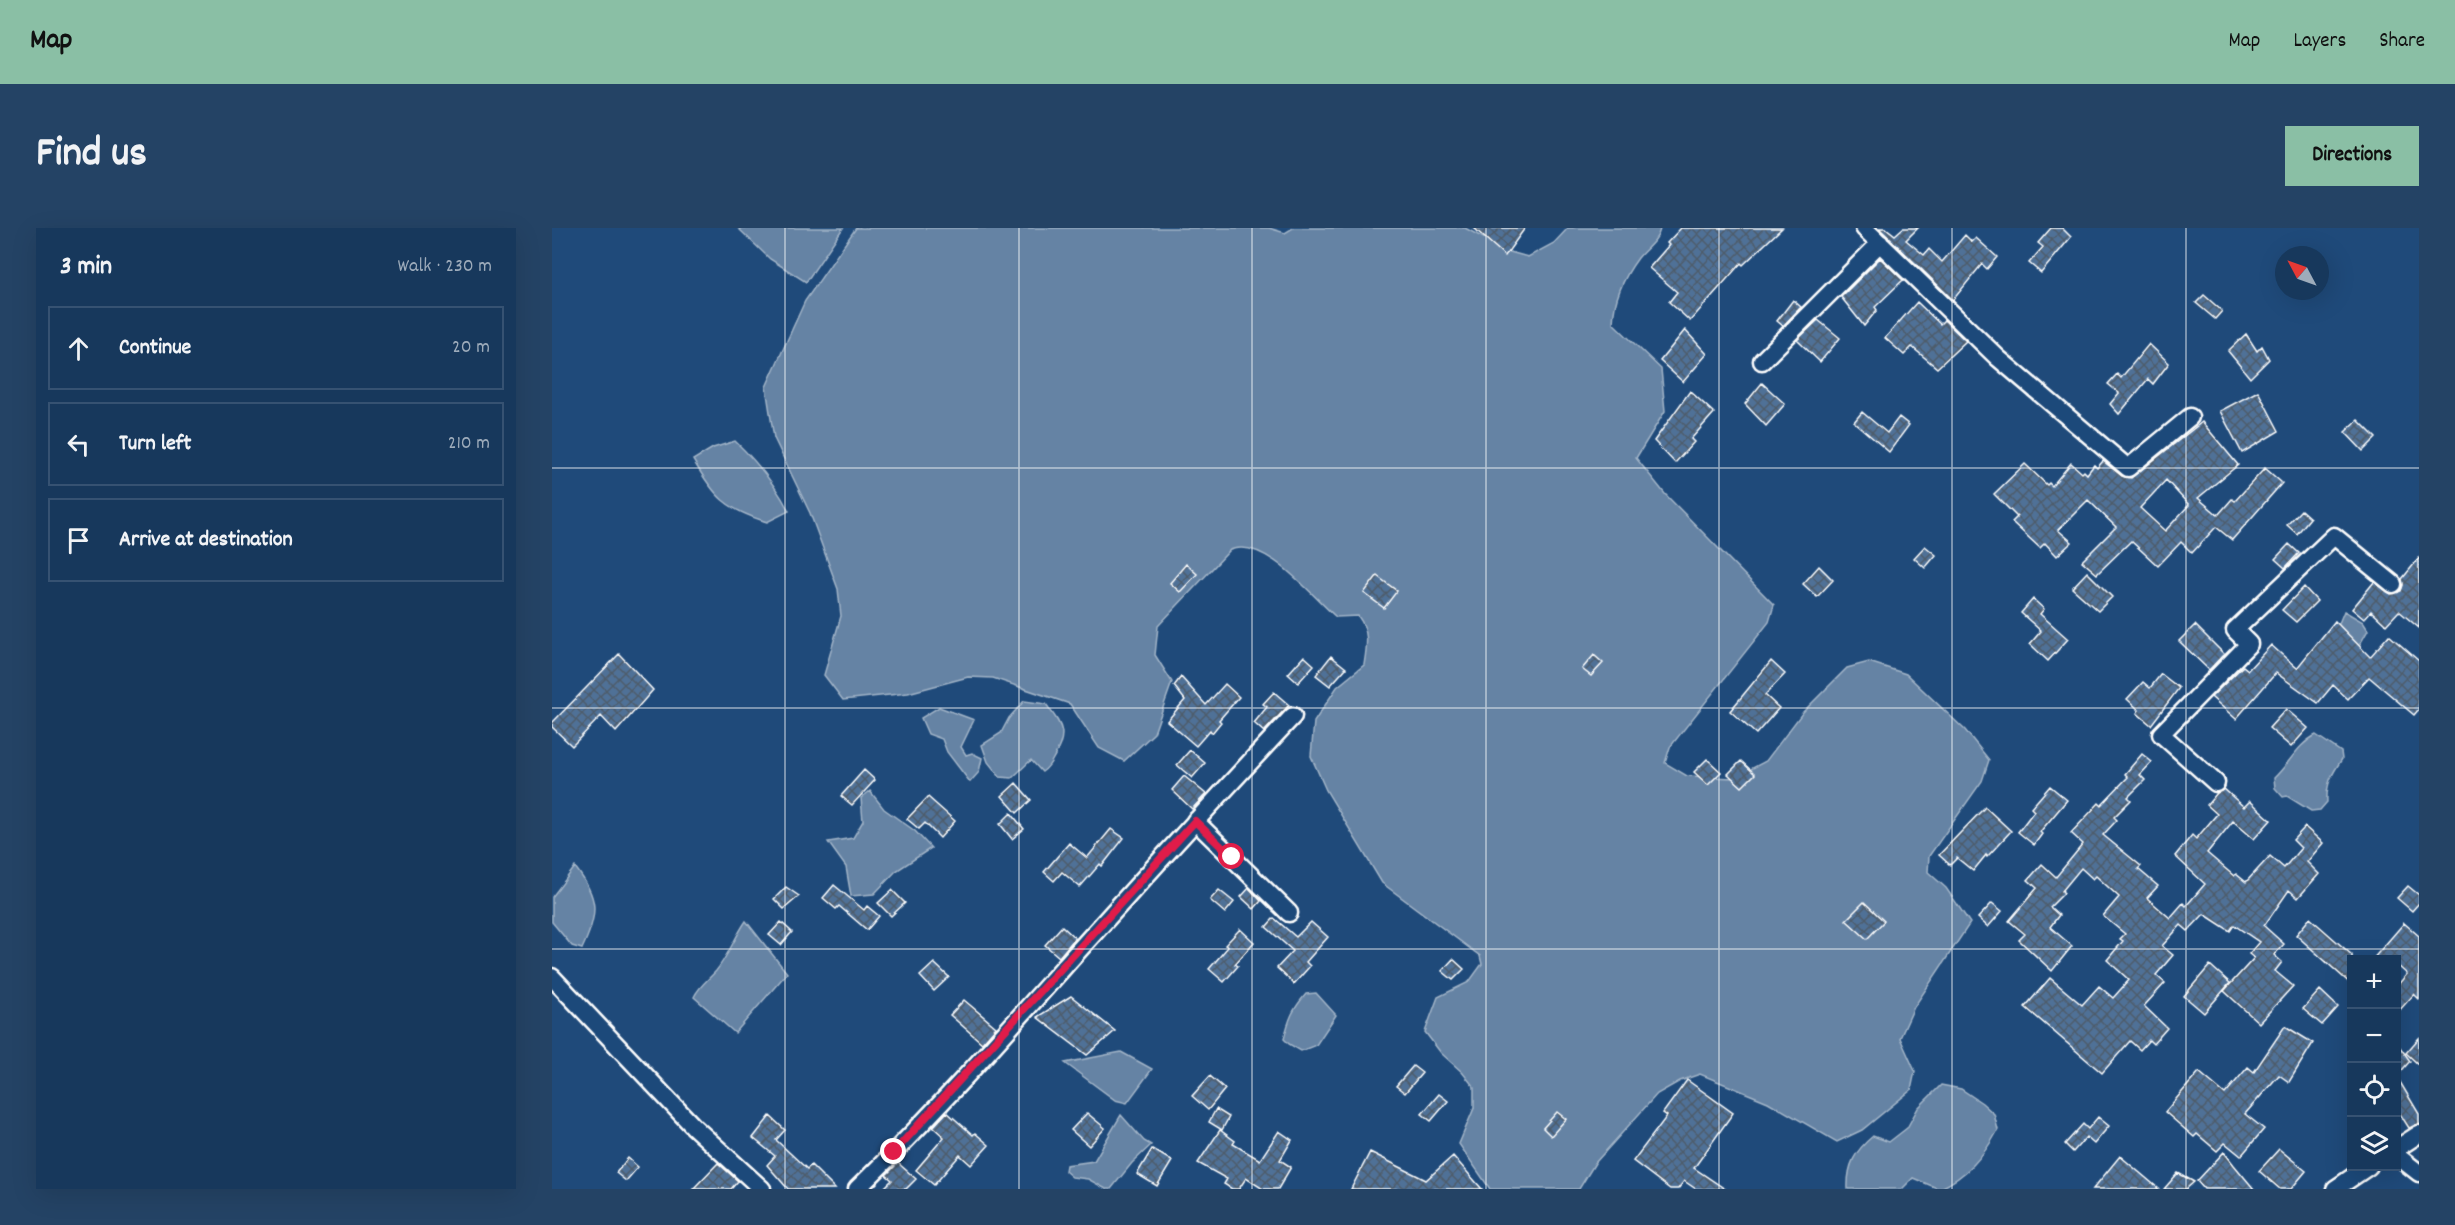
<!DOCTYPE html>
<html lang="en">
<head>
<meta charset="utf-8">
<style>
	:root { --surface:#17385c; --page:#244365; --text:#f1f3f6; --muted:#9eacbb; --line:#365272; --accent:#8abfa5 }
	body { margin:0; font-family:Dekko,sans-serif; background:var(--page); color:var(--text) }
	.controls { position:absolute; right:18px; bottom:18px; display:grid; overflow:hidden; border-radius:0px; box-shadow:0 6px 24px #0002 }
	.controls button { width:54px; height:54px; display:grid; place-items:center; padding:0; border:0; border-bottom:2px solid var(--line); background:var(--surface); color:var(--text); font:30px sans-serif }
	.compass { position:absolute; left:1723px; top:18px; width:54px; height:54px; border-radius:50%; background:var(--surface); box-shadow:0 6px 24px #0002; rotate:311deg }
	.stop { position:absolute; width:18px; height:18px; margin:-14px; border:4px solid #e11d48; border-radius:50%; background:#fff }
	.stop.end { background:#e11d48; border-color:#fff; box-shadow:0 2px 6px #0008 }
	.list { margin:0; padding:0; list-style:none }
	h2 { display:flex; justify-content:space-between; align-items:center; height:78px; margin:0; padding:0 24px; font-size:26px }
	h2 small { font-size:20px; font-weight:400; color:var(--muted) }
	.list li { display:grid; grid-template-columns:39px 1fr auto; gap:18px; align-items:center; box-sizing:border-box; height:84px; margin:0 12px 12px; padding:0 12px; border:2px solid var(--line); border-radius:0px }
	.list b { display:block; font-size:22px; white-space:nowrap }
	.list em { font-size:20px; font-style:normal; color:var(--muted) }
	.icon { flex:none; width:33px; height:33px; fill:none; stroke:currentColor; stroke-width:2; stroke-linecap:round; stroke-linejoin:round }
	.map { position:relative; flex:none; width:1867px; height:961px; overflow:hidden; border-radius:0px }
	header { display:flex; align-items:center; gap:36px; box-sizing:border-box; height:84px; padding:0 30px; background:var(--accent); color:#111 }
	header strong { font-size:28px }
	nav { display:flex; gap:33px; margin-inline-start:auto; font-size:21px }
	.intro { display:flex; align-items:center; justify-content:space-between; box-sizing:border-box; height:144px; padding:0 36px }
	h1 { margin:0; font-size:42px }
	.button { padding:15px 27px; border-radius:0px; background:var(--accent); color:#111; font-size:21px; font-weight:700 }
	main { display:flex; gap:36px; padding:0 36px }
	aside { flex:1; background:var(--surface); border-radius:0px; box-shadow:0 6px 24px #0002 }
	.map>svg:first-child { display:block }
	.water { fill:#6583a4; stroke:#a3b5c8; stroke-width:1.5 }
	.building { fill:url(#building-cross-hatch); stroke:#fff; stroke-width:1.5; fill-rule:evenodd }
	.lines { fill:none; stroke-linecap:round; stroke-linejoin:round }
	.street-casing { stroke:#fff; stroke-width:21 }
	.street { stroke:#1f4a7a; stroke-width:16 }
	.route { stroke:#e11d48; stroke-width:8 }
	.grid { fill:none; stroke:#fff; stroke-width:1.5; stroke-opacity:0.55 }
</style>
</head>
<body>
<header>
<strong>Map</strong>
<nav><a>Map</a><a>Layers</a><a>Share</a></nav>
</header>
<div class="intro"><h1>Find us</h1><a class="button">Directions</a></div>
<main>
<aside>
<h2>3 min<small>Walk · 230 m</small></h2>
<ul class="list">
<li><svg class="icon" aria-label="ahead" viewBox="0 0 24 24"><path d="M12 20V5M6 11l6-6 6 6"/></svg><div><b>Continue</b></div><em>20 m</em></li>
<li><svg class="icon" aria-label="left" viewBox="0 0 24 24"><path d="M17 20v-9H6M10 6l-5 5 5 5"/></svg><div><b>Turn left</b></div><em>210 m</em></li>
<li><svg class="icon" aria-label="arrive" viewBox="0 0 24 24"><path d="M6 21V4h12l-3 4 3 4H6"/></svg><div><b>Arrive at destination</b></div></li>
</ul>
</aside>
<div class="map">
<svg width="1867" height="961" viewBox="0 0 1867 961">
	<defs>
		<pattern id="building-cross-hatch" width="8" height="8" patternUnits="userSpaceOnUse" patternTransform="scale(1.5)"><rect width="8" height="8" fill="#507197"/><path d="M0 0l8 8M0 8l8-8" fill="none" stroke="#4e5b6a"/></pattern>
	</defs>
	<rect width="100%" height="100%" fill="#1f4a7a"/>
	<filter id="ink" filterUnits="userSpaceOnUse"><feTurbulence type="fractalNoise" baseFrequency=".0167" numOctaves="2"/><feDisplacementMap in="SourceGraphic" scale="12" xChannelSelector="R" yChannelSelector="G"/><feConvolveMatrix kernelMatrix="1 2 1 2 8 2 1 2 1" color-interpolation-filters="sRGB"/></filter>
	<g filter="url(#ink)">
		<!-- water -->
		<path class="water" d="M186,0h105l-37,54 -36,-23z
			M304,0h413l16,5 8,-5h172l45,24 18,5 26,-14 14,-15h92c-1,12 -15,21 -22,30 -15,20 -24,40 -25,65l48,46 4,42 -29,47 29,36 109,111 -5,17 -99,125 -5,16 22,13 47,2 32,-17 37,-49 44,-44 22,-6 37,12 59,56 24,30 -7,21 -53,75 -1,16 18,16 24,35 -56,84 -14,31 15,33 -4,19 -49,40 -25,12 -69,-40 -68,-28 -20,7 -23,13 -62,69 -16,26h-89l-31,-45 15,-36v-21l-12,-15 -21,-19 -16,-21 13,-35 31,-15 13,-18 -2,-8 -98,-73 -56,-93 -15,-34 3,-34 23,-35 27,-22c3,-20 6,-33 -6,-49l-22,1c-25,-22 -71,-81 -106,-67l-72,76 -3,29 17,27 -18,51 -30,28 -25,-13 -29,-44 -77,-26 -25,-1 -60,16 -65,7 -19,-25 17,-59 -3,-27 -28,-76 -36,-75 -8,-51 39,-86z
			M183,213c22,21 40,43 54,70l-22,11c-42,-13 -52,-25 -74,-62l20,-12z
			M1792,383l19,11 5,8 -8,14 -9,8 -20,-9z
			M472,473l22,3c15,21 23,28 8,53 -3,6 -6,11 -12,15l-11,-12 -19,18 -12,-1 -12,-15 -6,-17 19,-12 8,-15z
			M387,479l35,13 -13,27 5,8 6,-2 10,5 -3,14 -9,10 -23,-30 -5,-13 -14,-5 -7,-16z
			M1764,507l25,17 1,7c-10,15 -16,24 -15,43l-7,8 -9,1 -24,-15 -4,1 -8,-9 -1,-10c15,-14 24,-34 42,-43z
			M318,563l14,18 31,22 16,17 -35,23 -22,23 -23,2 -5,-29 -18,-25 25,-4 10,-17 -2,-23z
			M23,639c24,31 24,46 7,82l-10,-3 -20,-24v-25z
			M194,693l41,52 -52,60 -41,-36c5,-11 14,-17 22,-26 12,-15 19,-34 30,-50z
			M764,765l20,22 -20,30 -15,6 -12,-7 -5,-5c5,-20 8,-29 22,-45z
			M569,824l31,17 -25,34 -12,-3 -50,-37z
			M1389,857l20,4 21,14 12,11 4,16c-15,27 -31,46 -59,59l-26,-11 -11,11h-54c-1,-24 7,-38 25,-53l16,6 18,-14 11,-20z
			M569,887l23,26 7,4 -19,18 -21,26h-5l-18,-10 -16,-2 -7,-6 1,-6 28,-4z"/>
		<!-- building -->
		<path class="building" d="M922,0h51l-20,28z
			M1129,0h101l-39,37 -2,-2 -51,58 -21,-19 8,-10 -28,-24 20,-23 -2,-2z
			M1327,0h7l9,7 8,-7h15l-12,12 18,15 5,-6 13,13 23,-27 7,7 4,-4 21,19 -10,12 -5,-5 -29,36z
			M1499,0h11l9,9 -30,36 -12,-10 14,-16 -5,-4z
			M1328,30l23,22 -28,27 2,3 -13,16 -23,-29z
			M1652,67l18,16 -7,8 -19,-16z
			M1241,72l8,7 -18,19 -6,-5z
			M1365,74l23,22 4,-4 22,21 -29,27 -25,-21 -8,8 -19,-17z
			M1266,92l22,18 -20,24 -23,-22z
			M1133,102l22,24 -24,28 -23,-21z
			M1694,106l11,17 5,-5 7,13 -19,19 -22,-27z
			M1597,116l20,19 -16,21 -5,-5 -29,35 -9,-10 9,-11 -11,-9 9,-10 4,4z
			M1210,155l23,21 -19,22 -21,-22z
			M1138,163l24,22 -23,26 3,3 -19,21 -21,-22z
			M1706,163l21,40 -37,22 -22,-42z
			M1310,184l25,21 12,-16 10,8 -20,27 -35,-30z
			M1806,192l18,18 -13,13 -18,-19z
			M1650,194l36,43 -40,33 20,17 14,-16 3,2 30,-33 17,15 -50,57 -16,-13 -24,26 -11,-11 -23,24 -27,-25 -34,33 -15,-13 34,-34 -28,-27 -30,30 14,12 -15,14 -12,-13 -5,5 -28,-26 5,-5 -23,-23 31,-30 22,21 2,-2 3,3 19,-23 11,10 2,-2 3,3 7,-9 3,3 6,-7 19,15 9,2zM1614,252l23,25 -24,26 -25,-23z
			M1749,282l9,8 -13,16 -10,-9z
			M1737,316l10,9 -14,15 -10,-9z
			M1373,318l11,9 -11,13 -11,-10z
			M1867,330v70l-20,-17 -13,14 -15,-14 -7,8 -12,-10 22,-27 17,12 10,-3 2,-6 -1,-6z
			M634,336l11,10 -17,18 -10,-9z
			M1267,338l14,14 -16,17 -14,-13z
			M1535,344l25,25 -14,14 -26,-23z
			M825,348l20,15 -13,17 -20,-15z
			M1752,359l13,14 -21,21 -14,-12z
			M1481,371l11,10 -4,5 28,25 -20,22 -18,-17 11,-13 -20,-18z
			M1783,393l35,36 19,-22 30,26v48l-5,6 -45,-38 -21,22 -15,-14 -15,18 -42,-30 -40,46 -25,-22 32,-31 5,4 23,-25 26,23z
			M1643,397l29,29 -15,16 -30,-29z
			M67,426l34,36 -37,42 -15,-16 -29,30 -20,-19v-4z
			M1042,427l9,8 -12,13 -9,-7z
			M752,428l10,9 -16,18 -10,-9z
			M779,428l15,12 -16,18 -14,-11z
			M1219,433l14,13 -20,21 14,13 -23,26 -26,-23z
			M1609,446l18,14 -28,37 -14,-12 2,-3 -12,-11 16,-17 7,6z
			M629,449l25,28 19,-21 14,13 -20,23 2,2 -9,11 -2,-3 -14,16 -29,-25 18,-21 -11,-14z
			M722,464l15,13 -25,27 -10,-9 13,-16 -4,-3z
			M1734,481l22,19 -17,19 -22,-19z
			M638,522l15,13 -13,15 -15,-13z
			M1590,526l10,8 -12,13 5,5 -17,17 3,3 -17,17 3,3 -14,15 38,31 -3,3 20,17 -11,12 23,20 13,-15 3,3 19,-22 -30,-28 17,-21 4,4 21,-25 -10,-9 10,-12 7,-4 20,18 6,-6 21,19 -17,19 -21,-18 -26,32 27,23 2,-2 10,8 24,-26 14,12 17,-20 -8,-8 12,-13 18,16 -16,19 12,12 -21,24 -9,-8 -25,36 20,18 -10,11 8,7 -7,9 18,15 -34,37 -35,-32 30,-33 -5,-4 10,-12 -25,-17 -4,6 -26,-17 -16,17 -7,-6 -19,21 11,9 -17,20 9,8 -21,23 23,22 -14,16 -4,-4 -9,10 -10,-9 -28,32 -77,-66 25,-29 32,27 17,-19 14,12 16,-18 -22,-20 16,-19 -3,-2 5,-5 -22,-18 16,-19 -23,-21 -3,3 -12,-11 -19,23 2,2 -14,14 9,8 -9,12 22,19 -20,25 -33,-31 6,-6 -16,-13 28,-33 -9,-8 14,-16 14,13 27,-33 -12,-11 28,-30 2,2 27,-28 -3,-3z
			M1155,531l14,13 -13,13 -14,-13z
			M1189,533l14,13 -13,13 -14,-13z
			M312,542l11,10 -23,25 -11,-9z
			M632,548l22,18 -14,15 -20,-19z
			M464,555l15,17 -14,13 -15,-17z
			M1498,558l17,14 -27,32 2,2 -8,11 -16,-13 16,-21 -3,-3z
			M376,569l27,24 -15,17 -15,-15 -6,6 -12,-10z
			M1433,579l26,24 -24,26 -1,-2 -13,16 -16,-13 -7,7 -11,-10z
			M459,585l13,16 -12,10 -12,-15z
			M559,601l13,9 -22,28 -2,-2 -20,23 -18,-15 -8,9 -10,-9 25,-29 18,15z
			M282,657l30,25 3,-4 12,10 -12,14 -28,-24 -3,3 -13,-11z
			M1856,658l11,9v8l-7,8 -15,-13z
			M234,659l13,9 -15,13 -10,-10z
			M697,660l12,13 -7,8 -13,-12z
			M340,662l13,13 -14,13 -13,-13z
			M667,662l15,12 -9,11 -15,-13z
			M1312,674l20,19 -17,18 -21,-19z
			M1440,675l10,8 -14,16 -10,-9z
			M722,690l22,19 15,-15 17,15 -22,25 4,4 -16,18 -17,-16 16,-17 -27,-24z
			M1758,690l42,37v30l-56,-50z
			M229,694l11,10 -11,13 -12,-10z
			M1852,695l15,13v63l-5,-5 -17,19v-27l10,-12 -10,-9v-5h-25z
			M510,698l13,12 -16,19 -14,-12z
			M688,701l14,13 -19,22 3,2 -14,16 -15,-13 19,-22 -3,-2z
			M901,731l11,10 -11,11 -11,-9z
			M382,735l15,14 -15,14 -14,-15z
			M1658,737l20,18 -26,30 -20,-17z
			M1768,762l18,17 -16,18 -19,-16z
			M519,768l44,35 -28,24 -50,-38z
			M412,772l32,27 -14,16 -32,-28z
			M1733,798l28,17 -24,39 -10,-7 -34,39 19,15 -23,27 -16,-13 -8,8 -20,-17 -3,3 -29,-25 34,-40 26,22 23,-27 6,5z
			M1867,810v27l-13,-12z
			M1845,815l13,18 -13,15z
			M861,838l9,7 -17,20 -9,-7z
			M658,848l15,13 -17,21 -16,-14z
			M1845,849l22,37v10l-10,4 -12,-19z
			M1135,852l46,33 -39,55 31,21h-29l-12,-8 -6,8h-8l-37,-28 34,-45 -4,-3z
			M887,866l9,7 -17,20 -9,-7z
			M664,881l13,8 -7,13 -13,-8z
			M395,884l26,23 2,-2 14,12 -18,20 -11,-10 -26,30 -18,-15 28,-33 -11,-10z
			M1005,884l9,7 -15,17 -8,-8z
			M535,885l18,15 -16,18 -18,-16z
			M218,888l15,14 -9,10 31,29 4,-4 24,24h-47l-21,-24 8,-9 -22,-18z
			M1546,889l11,9 -15,18 -8,-7 -13,15 -8,-8 18,-20 5,5z
			M668,902l15,11 -2,3 27,16 19,-29 13,9 -12,20 11,7 -13,22h-15l-17,-11 -7,11h-7l-8,-5 3,-5 -29,-16z
			M600,921l20,12 -15,25 -20,-12z
			M1727,921l27,22 -15,18h-11l-21,-18z
			M818,924l56,28 27,-24 29,33h-131z
			M1672,924l10,13 20,24h-50l-7,-8z
			M1568,928l39,33h-66z
			M76,930l10,9 -12,14 -10,-8z
			M166,935l20,18 -7,8h-38z
			M346,935l18,16 -10,10h-23l9,-9 -6,-5z
			M1626,945l16,9 -8,7h-22z"/>
		<g class="lines">
			<!-- street casing -->
			<g class="street-casing">
				<path id="street" d="M1312,0l134,130 130,110 62,-51
					M1210,133l118,-118
					M1664,555l-55,-49 88,-90 -14,-14 99,-94 59,48
					M643,593l94,92
					M0,749l142,150 68,62
					M1844,921l23,-15
					M1844,927l23,18
					M305,961c78,-76 150,-158 222,-239 71,-79 142,-157 214,-234
					M1783,961l34,-23"/>
			</g>
			<!-- street -->
			<use href="#street" class="street"/>
		</g>
	</g>
	<g class="lines" filter="url(#ink)">
		<!-- route -->
		<path class="route" d="M342,924l301,-331 37,36"/>
	</g>
	<!-- grid -->
	<path class="grid" d="M233,0v961M467,0v961M700,0v961M934,0v961M1167,0v961M1400,0v961M1634,0v961M0,240h1867M0,480h1867M0,721h1867"/>
</svg>
<div class="controls">
<button>+</button>
<button>−</button>
<button><svg class="icon" aria-label="locate" viewBox="0 0 24 24"><circle cx="12" cy="12" r="6"/><path d="M12 2v4M12 18v4M2 12h4M18 12h4"/></svg></button>
<button><svg class="icon" aria-label="layers" viewBox="0 0 24 24"><path d="M12 4l9 5-9 5-9-5zM3 14l9 5 9-5"/></svg></button>
</div>
<svg class="compass" viewBox="-18 -18 36 36"><path d="M0-13l5 13h-10z" fill="#e53935"/><path d="M0 13l5-13h-10z" fill="#9eacbb"/></svg>
<div class="stop" style="left:680px;top:629px"></div>
<div class="stop end" style="left:342px;top:924px"></div>
</div>
</main>
</body>
</html>
